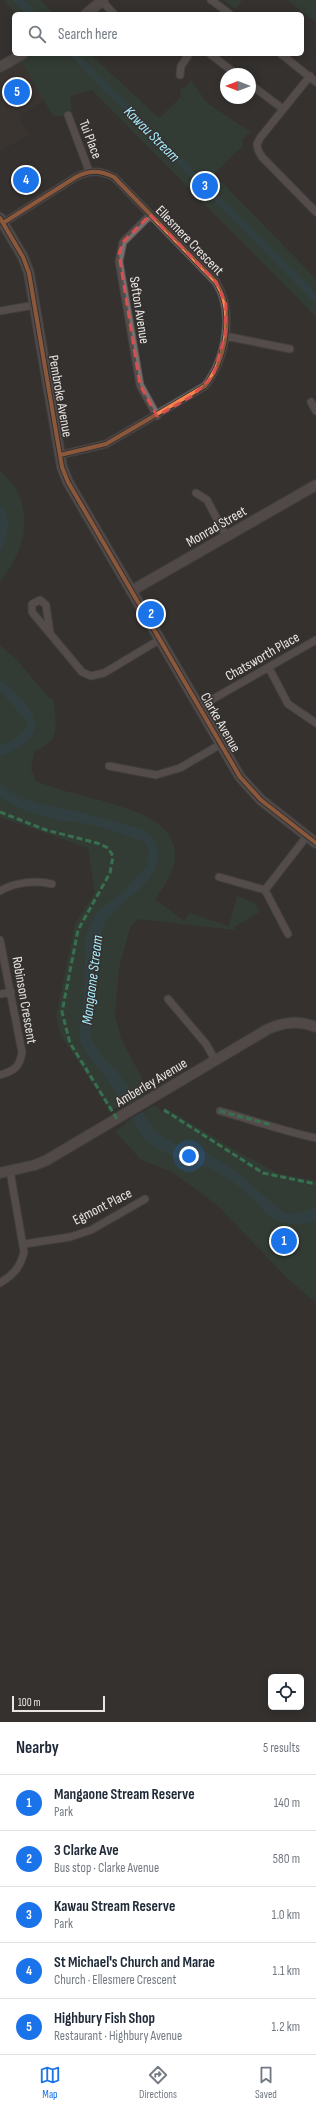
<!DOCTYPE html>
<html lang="en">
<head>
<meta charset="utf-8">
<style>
	:root { --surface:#fff; --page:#f2f2f3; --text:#1f2937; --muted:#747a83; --line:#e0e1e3; --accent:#1a73e8 }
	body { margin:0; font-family:"Sofia Sans Condensed",sans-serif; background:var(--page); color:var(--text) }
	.controls { position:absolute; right:12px; bottom:12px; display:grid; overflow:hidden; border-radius:6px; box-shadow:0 2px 10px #0003 }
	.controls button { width:36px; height:36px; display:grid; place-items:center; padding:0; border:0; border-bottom:1px solid var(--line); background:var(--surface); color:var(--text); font:20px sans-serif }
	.compass { position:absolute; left:220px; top:68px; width:36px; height:36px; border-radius:50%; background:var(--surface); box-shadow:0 2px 10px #0003; rotate:270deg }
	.scale { position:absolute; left:12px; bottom:10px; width:93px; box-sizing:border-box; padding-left:4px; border:2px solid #e8e6e4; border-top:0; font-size:11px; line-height:14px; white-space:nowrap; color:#e8e6e4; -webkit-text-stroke:3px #35312f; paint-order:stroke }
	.you { position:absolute; left:189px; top:1156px; width:14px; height:14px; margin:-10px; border:3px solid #fff; border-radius:50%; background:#1a73e8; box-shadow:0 0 0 6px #1a73e833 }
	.badge { display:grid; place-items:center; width:26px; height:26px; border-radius:50%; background:var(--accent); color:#fff; font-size:13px; font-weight:700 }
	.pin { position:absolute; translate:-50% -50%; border:2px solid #fff; box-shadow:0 1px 4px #0006 }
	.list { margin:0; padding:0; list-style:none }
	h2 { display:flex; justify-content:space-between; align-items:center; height:52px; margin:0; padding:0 16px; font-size:17px }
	h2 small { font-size:13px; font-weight:400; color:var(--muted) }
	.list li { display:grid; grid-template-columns:26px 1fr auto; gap:12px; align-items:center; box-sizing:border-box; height:56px; padding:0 16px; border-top:1px solid var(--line) }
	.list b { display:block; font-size:15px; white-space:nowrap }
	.list p { margin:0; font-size:13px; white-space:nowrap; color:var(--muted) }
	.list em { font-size:13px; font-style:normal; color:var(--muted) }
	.icon { flex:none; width:22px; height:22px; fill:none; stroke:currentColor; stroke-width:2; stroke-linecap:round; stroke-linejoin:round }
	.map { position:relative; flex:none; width:316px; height:1722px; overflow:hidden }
	.search { position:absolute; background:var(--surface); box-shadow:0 2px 10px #0003; left:12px; right:12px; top:12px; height:44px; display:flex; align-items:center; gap:10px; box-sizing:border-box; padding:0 14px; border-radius:6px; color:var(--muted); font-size:15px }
	.sheet { height:332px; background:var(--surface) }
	nav { display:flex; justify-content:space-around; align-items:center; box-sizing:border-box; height:56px; border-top:1px solid var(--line); background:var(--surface); font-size:11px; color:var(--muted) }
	nav a { display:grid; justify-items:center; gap:2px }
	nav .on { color:var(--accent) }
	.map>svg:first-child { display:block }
	.built { fill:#403933 }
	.green { fill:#30483a }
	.water { fill:#305158 }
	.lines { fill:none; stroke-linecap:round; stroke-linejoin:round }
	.stream { stroke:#305158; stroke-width:2 }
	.street-casing { stroke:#504f4e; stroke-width:9 }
	.secondary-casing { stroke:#504f4e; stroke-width:12 }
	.street { stroke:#796e6e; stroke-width:7 }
	.secondary { stroke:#716767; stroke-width:10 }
	.quiet { stroke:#3abd76; stroke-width:3; stroke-dasharray:6 3; stroke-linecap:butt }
	.cycleway-casing { stroke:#35312f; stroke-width:6 }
	.cycleway { stroke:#f5874c; stroke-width:4 }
	.marked { fill:none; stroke:#da4e4e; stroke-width:3; stroke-dasharray:8 5; stroke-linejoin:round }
	.labels { text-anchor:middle; stroke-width:3; stroke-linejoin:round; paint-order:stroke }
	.street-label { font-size:14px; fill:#e8e6e4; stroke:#35312f }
	.water-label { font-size:15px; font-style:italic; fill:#a6edfe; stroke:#35312f }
</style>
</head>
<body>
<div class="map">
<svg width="316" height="1722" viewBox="0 0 316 1722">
	<rect width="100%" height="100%" fill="#343230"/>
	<!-- built -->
	<path class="built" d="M21,61l23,39 -23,14 -1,6 9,15 -29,16v-78z"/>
	<!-- green -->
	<path class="green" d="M4,0h36l14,14h-38z
		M223,0h19l-6,9z
		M287,0h29v22z
		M36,54h54l69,64 21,-20 1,-10 6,-2 4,-6 16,23 45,30 -5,2 -5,5 1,8 -5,2 -24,24 102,105v38l-224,-227 -22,6 2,14 -9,6h-10l-32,-55z
		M0,470c6,7 14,14 18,22 14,32 4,63 -18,89z
		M0,645l17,15 31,37 5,3c2,11 6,31 -2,41 -4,4 -12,8 -17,11l-3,17 5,12c52,24 191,26 119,118l29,22 5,-8 40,13 8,-30 18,7 5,9 -26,15 1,3 -97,-11 -8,9 -11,40 -4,46 6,25 27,50c-7,12 -27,16 -38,22l-49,-76 -5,-18 19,-93 20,-31 -7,-45 -88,-31z
		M153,1106l4,1 5,5 4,-4 67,41 44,24 39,8v122l-29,-25 -71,-74 -44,-32 -31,-12 -26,-29 10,-6 2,-4z"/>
	<!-- water -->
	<path class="water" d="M12,0h12l14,14h-12z
		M69,54h8l239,239v11z
		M0,505c14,15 7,30 0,47z
		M0,680c36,29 56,55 0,76v-11l13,-4 14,-14v-6l-27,-30z
		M0,784l8,8 12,8 64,13 60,17c19,11 16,35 4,50 -14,18 -37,26 -46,49 -5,15 -3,30 -4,45 -2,21 -7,41 -8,61 5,18 23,30 33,45 5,6 8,13 12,19l-12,7 -17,-29 -19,-23 -8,-16 5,-43 2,-59 11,-24 24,-18 26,-28 2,-16 -5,-8 -36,-13 -34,-8h-13l-36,-10 -25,-14z
		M142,1112l15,21 16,10 31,9 29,17 51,44 10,1 22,-6v14l-22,2 -12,-2 -13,-5 -18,-21 -19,-15 -21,-13 -40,-12 -19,-11 -7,-5 -13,-22z"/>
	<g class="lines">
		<!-- stream -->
		<path class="stream" d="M0,786l23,13 10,3"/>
		<!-- street casing -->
		<g class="street-casing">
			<path id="street" d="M101,0l13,14
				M211,0l19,14
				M210,54l26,20
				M281,54l35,28
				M180,75l1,-9 8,-12
				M310,76l-50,62 -3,6 1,6 4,7 54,55
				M250,84l33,25
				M68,115l21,56
				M150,215l-27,27 -4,19 21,124 17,31
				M3,223l73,-46c14,-7 23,-7 38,0l102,105c19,30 10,77 -11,104l-99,58 -46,11
				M0,311l35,-6
				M225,336l65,13
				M311,402l5,9
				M196,493l11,7 19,36
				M50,633l-4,-28 -6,-5 -8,4v8l50,60 9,4 13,-3 55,-33
				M269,668l19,36 28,19
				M199,707l117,-67
				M109,766l47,9 24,-7 41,-24
				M219,877l46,13 23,44
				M265,890l42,-54
				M0,891c15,-9 36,-11 52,-7
				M0,940l22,112c-2,15 -8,19 -22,23
				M0,994l11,-2
				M168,999l38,45 9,16
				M220,1111c32,9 63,20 96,27
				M24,1244l46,-7 21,-7 54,-31
				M0,1283c13,-8 20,-15 24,-31l-14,-81"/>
		</g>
		<!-- secondary casing -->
		<g class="secondary-casing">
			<path id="secondary" d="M86,14l17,-14
				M0,67l23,-13
				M0,218l23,39 6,16 33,194 6,15 172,295 21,23 55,43
				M131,591l185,-106
				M0,1173l35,-8 12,-5 221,-131c17,-7 31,-9 48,-2"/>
		</g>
		<!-- street -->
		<use href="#street" class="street"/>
		<!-- secondary -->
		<use href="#secondary" class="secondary"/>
		<!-- quiet -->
		<path class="quiet" d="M0,812l46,18 51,13 11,5 5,8 -3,17 -32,57 -16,82 8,31 47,76
			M164,1110l99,63 53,11
			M220,1111l52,14"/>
		<!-- cycleway casing -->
		<g class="cycleway-casing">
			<path id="cycleway" d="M0,218l23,39 6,16 33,194 6,15 172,295 21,23 55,43
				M3,223l73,-46c14,-7 23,-7 38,0l102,105c19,30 10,77 -11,104l-99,58 -46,11"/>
		</g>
		<!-- cycleway -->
		<use href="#cycleway" class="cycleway"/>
	</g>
	<!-- marked area -->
	<path d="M0 0H316V1722H0ZM150,215l66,67 10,22 -1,32 -12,40 -21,20 -35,20 -17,-31 -21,-131 4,-12z" fill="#343230" fill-opacity=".55" fill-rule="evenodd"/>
	<path class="marked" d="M150,215l66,67 10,22 -1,32 -12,40 -21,20 -35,20 -17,-31 -21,-131 4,-12z"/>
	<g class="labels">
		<!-- street labels -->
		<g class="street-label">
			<text transform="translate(91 139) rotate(69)" y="5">Tui Place</text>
			<text transform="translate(190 240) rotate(46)" y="5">Ellesmere Crescent</text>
			<text transform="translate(140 310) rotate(81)" y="5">Sefton Avenue</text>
			<text transform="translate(61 396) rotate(80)" y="5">Pembroke Avenue</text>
			<text transform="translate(216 526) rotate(-30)" y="5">Monrad Street</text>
			<text transform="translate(262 656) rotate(-30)" y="5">Chatsworth Place</text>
			<text transform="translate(221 722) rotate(60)" y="5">Clarke Avenue</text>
			<text transform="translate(25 1000) rotate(80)" y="5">Robinson Crescent</text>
			<text transform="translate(151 1082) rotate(-31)" y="5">Amberley Avenue</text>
			<text transform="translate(102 1206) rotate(-27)" y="5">Egmont Place</text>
		</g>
		<!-- water labels -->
		<g class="water-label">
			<text transform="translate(152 134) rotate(45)" y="5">Kawau Stream</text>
			<text transform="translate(92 980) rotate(-83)" y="5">Mangaone Stream</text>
		</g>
	</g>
</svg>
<div class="controls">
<button><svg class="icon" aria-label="locate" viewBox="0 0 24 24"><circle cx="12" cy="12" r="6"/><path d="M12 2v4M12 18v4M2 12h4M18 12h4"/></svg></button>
</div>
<svg class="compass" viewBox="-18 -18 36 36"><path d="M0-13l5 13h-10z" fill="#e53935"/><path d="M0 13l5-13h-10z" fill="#747a83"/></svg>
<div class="scale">100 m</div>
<div class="you"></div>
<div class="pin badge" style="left:284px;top:1241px">1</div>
<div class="pin badge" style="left:151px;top:614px">2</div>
<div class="pin badge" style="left:205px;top:186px">3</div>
<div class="pin badge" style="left:26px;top:180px">4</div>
<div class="pin badge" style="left:17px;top:92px">5</div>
<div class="search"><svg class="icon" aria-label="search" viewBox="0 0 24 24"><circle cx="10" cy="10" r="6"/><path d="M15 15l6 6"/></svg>Search here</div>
</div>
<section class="sheet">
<h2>Nearby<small>5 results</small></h2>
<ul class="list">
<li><span class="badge">1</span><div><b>Mangaone Stream Reserve</b><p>Park</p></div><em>140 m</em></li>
<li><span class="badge">2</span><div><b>3 Clarke Ave</b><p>Bus stop · Clarke Avenue</p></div><em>580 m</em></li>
<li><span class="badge">3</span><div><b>Kawau Stream Reserve</b><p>Park</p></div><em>1.0 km</em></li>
<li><span class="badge">4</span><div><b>St Michael's Church and Marae</b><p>Church · Ellesmere Crescent</p></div><em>1.1 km</em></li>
<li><span class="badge">5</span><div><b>Highbury Fish Shop</b><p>Restaurant · Highbury Avenue</p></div><em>1.2 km</em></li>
</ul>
</section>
<nav>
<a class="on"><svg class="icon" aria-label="map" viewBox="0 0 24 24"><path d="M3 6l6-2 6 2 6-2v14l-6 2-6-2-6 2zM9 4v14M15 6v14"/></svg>Map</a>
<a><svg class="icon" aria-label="directions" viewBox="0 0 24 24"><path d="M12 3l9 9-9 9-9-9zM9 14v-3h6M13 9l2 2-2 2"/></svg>Directions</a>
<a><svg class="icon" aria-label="saved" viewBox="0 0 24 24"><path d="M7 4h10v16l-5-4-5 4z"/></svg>Saved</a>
</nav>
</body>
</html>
